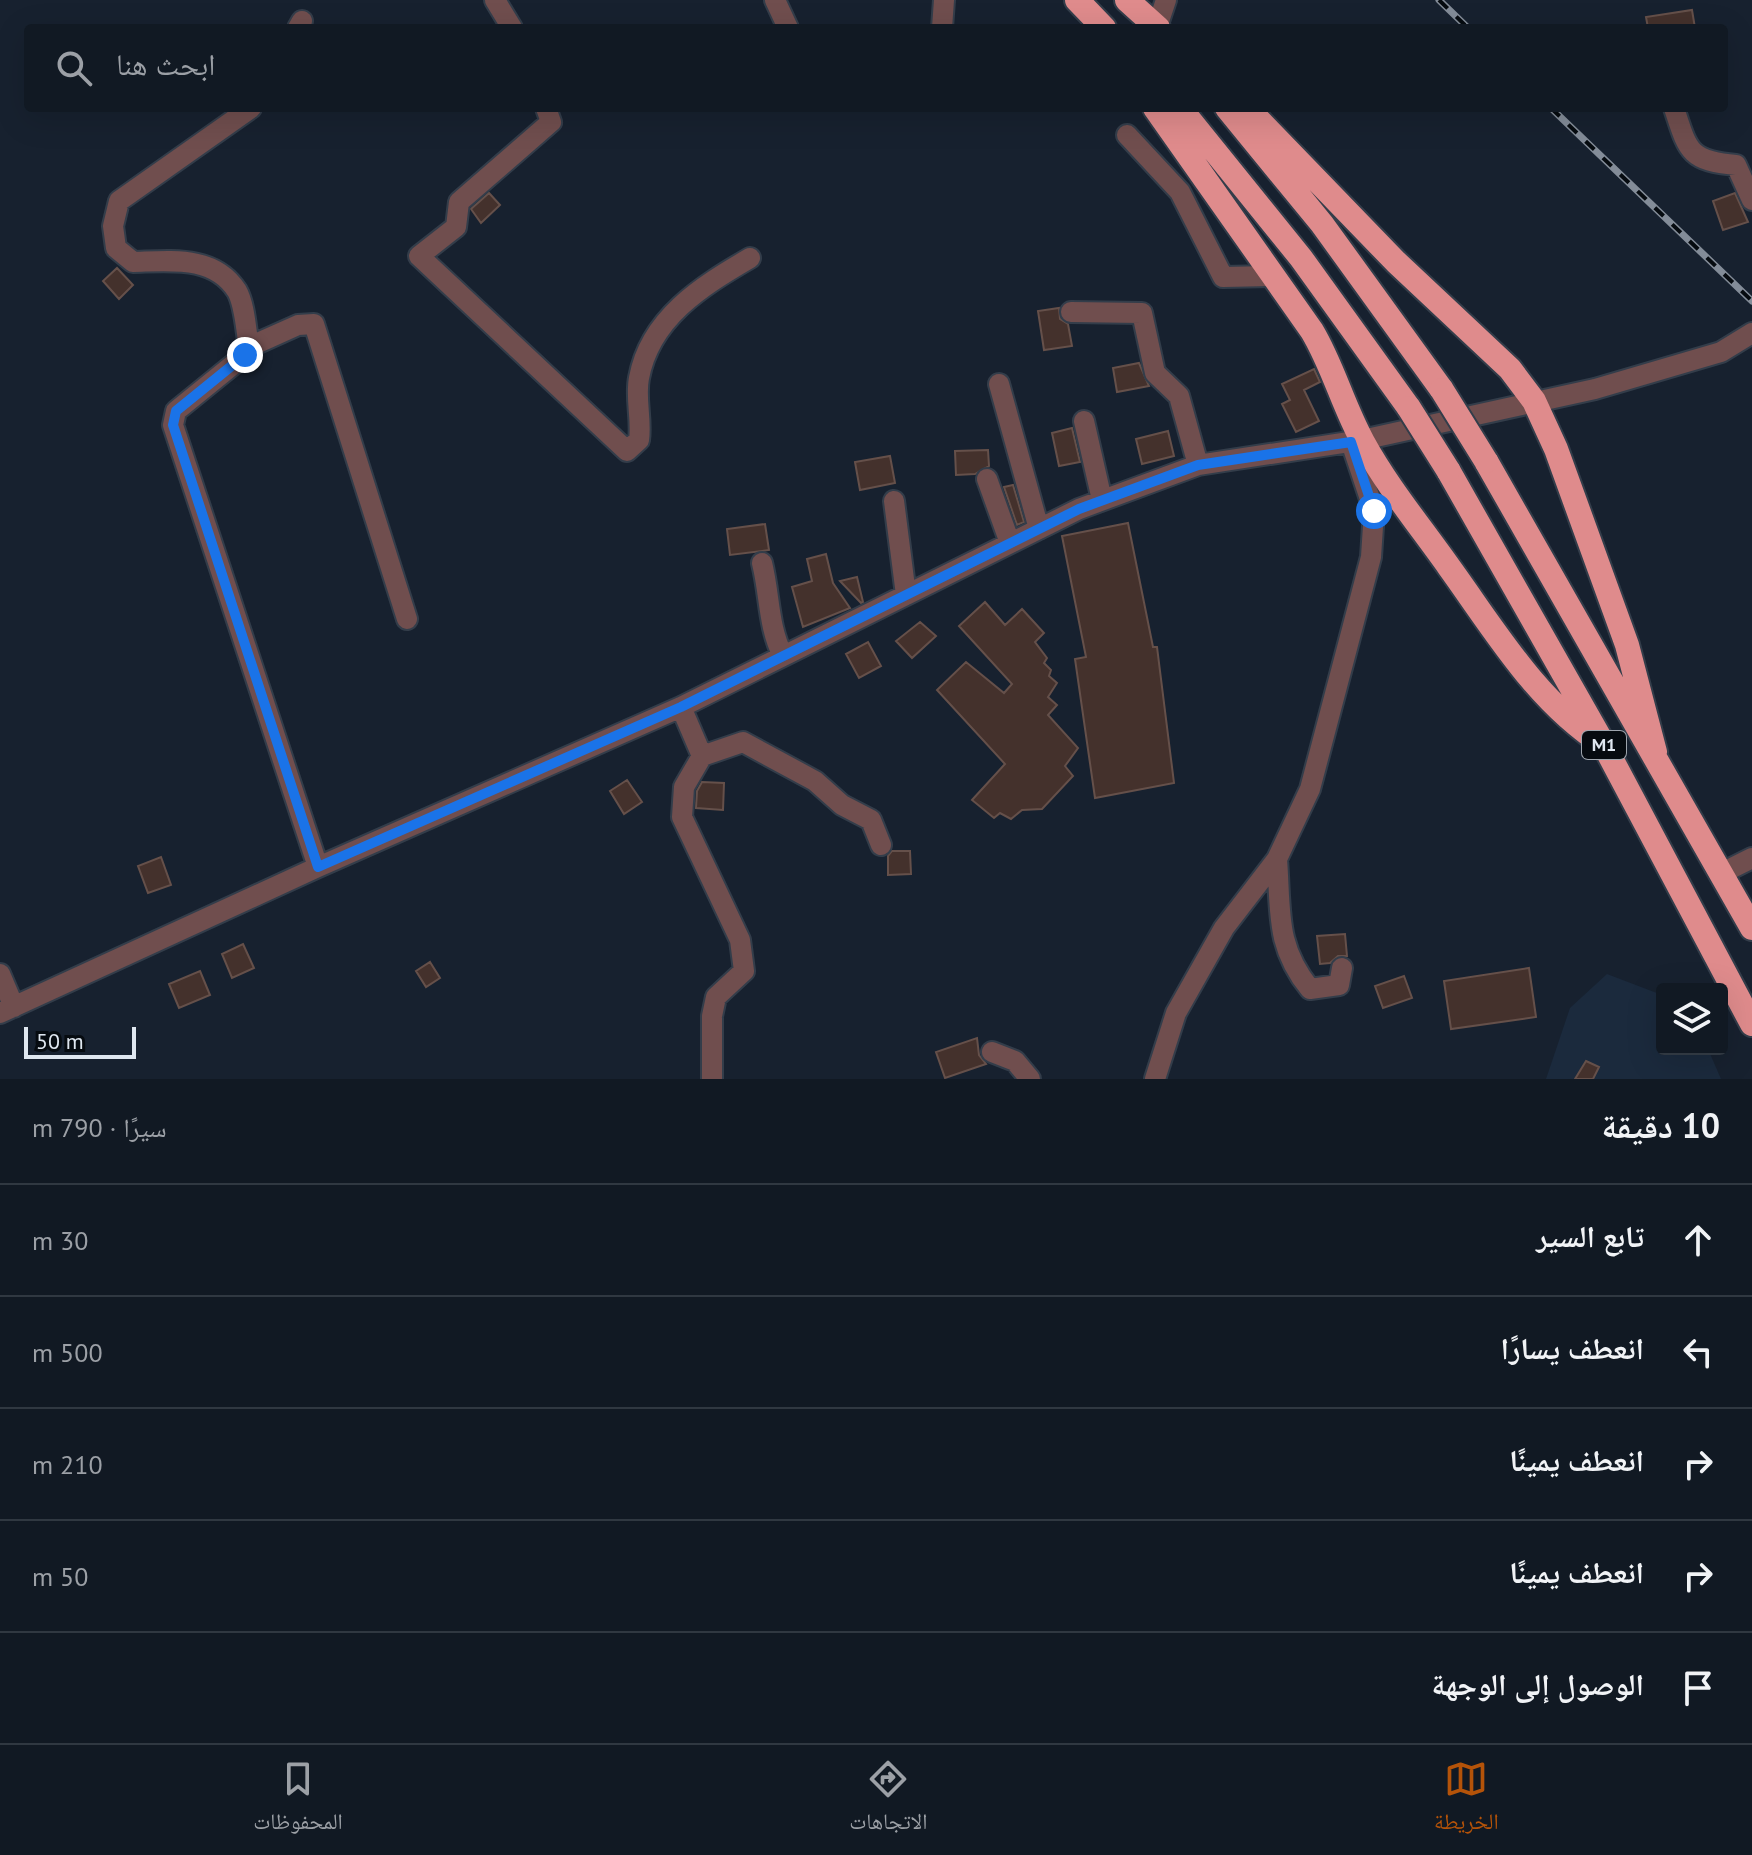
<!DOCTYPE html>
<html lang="ar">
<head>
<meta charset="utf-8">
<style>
	:root { --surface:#111923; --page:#1e2630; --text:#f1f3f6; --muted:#9ca0a6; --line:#303841; --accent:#b45309 }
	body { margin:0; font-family:"PT Sans","Noto Naskh Arabic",sans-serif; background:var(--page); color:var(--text); direction:rtl }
	.controls { position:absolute; right:24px; bottom:24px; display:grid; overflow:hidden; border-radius:8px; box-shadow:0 8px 32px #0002 }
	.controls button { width:72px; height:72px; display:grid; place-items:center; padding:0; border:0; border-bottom:2px solid var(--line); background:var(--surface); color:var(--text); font:40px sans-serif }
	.scale { position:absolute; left:24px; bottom:20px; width:112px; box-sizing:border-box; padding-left:8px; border:4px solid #dfe7f0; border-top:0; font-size:22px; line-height:28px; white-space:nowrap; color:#dfe7f0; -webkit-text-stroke:6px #060b10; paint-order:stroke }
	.stop { position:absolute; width:24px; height:24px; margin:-18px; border:6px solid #1a73e8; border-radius:50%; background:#fff }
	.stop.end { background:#1a73e8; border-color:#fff; box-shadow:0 2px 8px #0008 }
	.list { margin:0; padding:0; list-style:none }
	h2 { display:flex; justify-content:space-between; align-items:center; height:104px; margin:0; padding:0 32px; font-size:34px }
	h2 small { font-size:26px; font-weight:400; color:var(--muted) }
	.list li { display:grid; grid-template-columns:52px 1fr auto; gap:24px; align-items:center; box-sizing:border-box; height:112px; padding:0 32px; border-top:2px solid var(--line) }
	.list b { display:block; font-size:30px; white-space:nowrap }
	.list em { font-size:26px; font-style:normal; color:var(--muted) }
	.icon { flex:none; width:44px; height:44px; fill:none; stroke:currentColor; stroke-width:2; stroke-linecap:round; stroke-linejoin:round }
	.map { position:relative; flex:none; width:1752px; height:1079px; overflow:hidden; direction:ltr }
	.search { position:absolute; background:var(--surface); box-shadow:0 8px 32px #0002; left:24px; right:24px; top:24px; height:88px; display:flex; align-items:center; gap:20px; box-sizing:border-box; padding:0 28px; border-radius:8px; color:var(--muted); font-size:30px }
	.sheet { height:664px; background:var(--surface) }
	nav { display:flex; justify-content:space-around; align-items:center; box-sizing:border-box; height:112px; border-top:2px solid var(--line); background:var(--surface); font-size:22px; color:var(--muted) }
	nav a { display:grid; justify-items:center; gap:4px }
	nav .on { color:var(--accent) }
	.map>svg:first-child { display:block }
	.built { fill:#1b2a3d }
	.building { fill:#44312c; stroke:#65504a; stroke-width:2 }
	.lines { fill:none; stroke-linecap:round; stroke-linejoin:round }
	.minor-casing { stroke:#333d4a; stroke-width:24 }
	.highway-casing { stroke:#333d4a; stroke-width:28 }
	.minor { stroke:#704e4e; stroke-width:20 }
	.highway { stroke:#df8b8c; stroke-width:24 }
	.rail-casing { stroke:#838c98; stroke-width:7 }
	.rail { stroke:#060b10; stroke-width:4; stroke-dasharray:12; stroke-linecap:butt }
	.highway-bridge-casing { stroke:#333d4a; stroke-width:28; stroke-linecap:butt }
	.highway-bridge { stroke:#df8b8c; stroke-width:24 }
	.route { stroke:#1a73e8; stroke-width:10 }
	.labels { text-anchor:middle; stroke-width:8; stroke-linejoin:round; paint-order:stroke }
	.shield { fill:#060b10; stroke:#9ea5ad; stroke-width:2 }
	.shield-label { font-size:18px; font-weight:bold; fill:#dfe7f0 }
</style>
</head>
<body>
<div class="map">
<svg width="1752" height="1079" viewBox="0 0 1752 1079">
	<rect width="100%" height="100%" fill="#17212f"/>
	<!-- built -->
	<path class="built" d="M1607,974l55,21v54h46l13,30h-175l24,-71z"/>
	<!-- building -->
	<path class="building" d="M1692,10l3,18h-47l-2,-11z
		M489,193l11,12 -19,18 -10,-14z
		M1735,193l13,29 -25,8 -10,-29z
		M117,268l16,17 -14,14 -16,-18z
		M1059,308l1,11 8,5 4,22 -28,4 -6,-39z
		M1139,363l10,23 -32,6 -4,-24z
		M1314,369l6,13 -16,8 15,31 -23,11 -14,-28 8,-4 -8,-16z
		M1072,428l8,34 -21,4 -7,-33z
		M1168,431l6,25 -32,8 -6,-25z
		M988,450l1,16 -14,8 -19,1 -1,-24z
		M890,456l5,27 -35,7 -5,-28z
		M1013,485l11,37 -7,3 -13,-38z
		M1128,523l25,124h4l17,136 -79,15 -20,-139 11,-2 -24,-121z
		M765,524l4,26 -39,5 -3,-26z
		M826,554l7,29 17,25 -47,19 -11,-40 20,-6 -5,-22z
		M857,577l6,25 -2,1 -21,-22z
		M985,602l20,23 17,-16 22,24 -9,9 12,16 -3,5 7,7 -2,6 8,7 -9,14 9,8 -9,10 30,33 -13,18 8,10 -31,33 -20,1 -11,9 -11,-6 -6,5 -22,-18 33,-36 -68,-74 29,-28 38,31 8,-9 -53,-58z
		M920,622l16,14 -24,22 -16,-17z
		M868,642l13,24 -22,12 -13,-24z
		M627,780l15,22 -18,12 -14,-23z
		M702,782l22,1 -1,27 -27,-2 1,-17z
		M892,851h18l1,23 -23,1v-19z
		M161,857l10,28 -23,8 -10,-27z
		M1345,934l2,22h-9l-8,7 -10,1 -3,-28z
		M243,944l11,24 -22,10 -10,-24z
		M430,962l10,16 -14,9 -10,-16z
		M1529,968l7,49 -85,12 -7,-48z
		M200,971l10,24 -31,13 -10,-24z
		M1404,976l8,22 -29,10 -8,-22z
		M977,1038l2,17 7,9 -41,14 -9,-26z
		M1586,1061l13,6 -6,12h-18z"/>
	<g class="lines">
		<!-- minor casing -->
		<g class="minor-casing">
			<path id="minor" d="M495,0l17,28
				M775,0l13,28
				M1157,27l9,-27
				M298,28l4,-7
				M942,28l2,-28
				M546,108l5,14 -92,80 -3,25 -37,29 208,195 12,-11c3,-20 -4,-42 0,-62 11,-60 63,-92 111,-120
				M1674,108c14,43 15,53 62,57l16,35
				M1127,135l53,57 43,85 48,-1
				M1071,312l71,1 13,60 24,23 19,69
				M249,347c-3,-16 -4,-42 -12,-56 -23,-36 -66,-30 -104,-29l-17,-14 -3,-22 6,-25 132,-93
				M999,384l40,145
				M1084,421l18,79
				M987,479l23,64
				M894,501l12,94
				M762,563c8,32 6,64 21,93
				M681,707l21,49 -18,31 -2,30 58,123 4,31 -28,26 -4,19v63
				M702,756l41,-14 72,39 27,24 29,15 10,25
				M1277,859c4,52 -2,87 33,130l29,-4 3,-17
				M318,867l-145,-442 3,-14 69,-56 4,-8 49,-22 16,-1 93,295
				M1722,873l30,-15
				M0,974l14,33
				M0,1013l318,-146 363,-160 398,-198 119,-44 164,-25 233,-51 126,-37 31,-19
				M992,1052l23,9 15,18
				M1155,1079l21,-66 48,-85 53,-69 33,-70 61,-232 3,-46 -23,-69"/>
		</g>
		<!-- highway casing -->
		<g class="highway-casing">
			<path id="highway" d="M1077,0l27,28
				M1127,0l31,28
				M1155,108l157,223c21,35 31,75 51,111 24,44 57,84 86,125 47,65 87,134 155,178
				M1180,108l121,150 108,150
				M1227,108l95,116 120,166
				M1247,108l149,154 114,107 24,32 22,48 71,196 28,107
				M1486,461l266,467
				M1448,470l156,275 148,279"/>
		</g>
		<!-- minor -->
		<use href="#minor" class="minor"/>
		<!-- highway -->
		<use href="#highway" class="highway"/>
		<!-- rail casing -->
		<g class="rail-casing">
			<path id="rail" d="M1439,0l29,28
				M1551,108l201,193"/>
		</g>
		<!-- rail -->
		<use href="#rail" class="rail"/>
		<!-- highway-bridge casing -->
		<g class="highway-bridge-casing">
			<path id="highway-bridge" d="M1442,390l44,71
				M1409,408l39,62"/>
		</g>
		<!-- highway-bridge -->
		<use href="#highway-bridge" class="highway-bridge"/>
	</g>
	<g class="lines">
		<!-- route -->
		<path class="route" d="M245,355l-69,56 -3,14 145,442 363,-160 398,-198 119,-44 153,-23 23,69"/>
	</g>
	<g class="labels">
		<!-- shield labels -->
		<rect class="shield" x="1582" y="731" width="44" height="28" rx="6"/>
		<g class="shield-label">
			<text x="1604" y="751">M1</text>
		</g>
	</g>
</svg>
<div class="controls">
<button><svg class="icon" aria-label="layers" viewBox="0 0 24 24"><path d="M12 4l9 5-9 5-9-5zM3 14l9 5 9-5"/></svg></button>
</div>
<div class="scale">50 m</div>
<div class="stop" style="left:1374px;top:511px"></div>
<div class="stop end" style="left:245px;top:355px"></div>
<div class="search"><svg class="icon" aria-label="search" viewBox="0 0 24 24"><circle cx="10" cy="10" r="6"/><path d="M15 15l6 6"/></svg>ابحث هنا</div>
</div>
<section class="sheet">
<h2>10 دقيقة<small>سيرًا · 790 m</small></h2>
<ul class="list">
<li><svg class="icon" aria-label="ahead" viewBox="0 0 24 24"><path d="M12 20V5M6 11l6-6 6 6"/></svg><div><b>تابع السير</b></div><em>30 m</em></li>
<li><svg class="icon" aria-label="left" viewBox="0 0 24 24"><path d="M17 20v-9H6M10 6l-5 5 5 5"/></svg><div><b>انعطف يسارًا</b></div><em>500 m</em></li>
<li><svg class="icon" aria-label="right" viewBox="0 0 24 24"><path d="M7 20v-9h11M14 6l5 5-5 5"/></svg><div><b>انعطف يمينًا</b></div><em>210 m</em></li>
<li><svg class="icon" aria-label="right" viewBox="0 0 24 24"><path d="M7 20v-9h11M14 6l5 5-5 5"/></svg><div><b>انعطف يمينًا</b></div><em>50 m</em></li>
<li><svg class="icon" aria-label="arrive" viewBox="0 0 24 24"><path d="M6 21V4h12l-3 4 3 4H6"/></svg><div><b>الوصول إلى الوجهة</b></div></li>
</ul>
</section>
<nav>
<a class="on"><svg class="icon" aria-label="map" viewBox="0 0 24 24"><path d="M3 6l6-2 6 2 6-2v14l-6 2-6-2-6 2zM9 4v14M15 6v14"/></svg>الخريطة</a>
<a><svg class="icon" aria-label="directions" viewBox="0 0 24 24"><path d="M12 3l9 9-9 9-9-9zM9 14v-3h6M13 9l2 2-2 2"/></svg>الاتجاهات</a>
<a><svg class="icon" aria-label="saved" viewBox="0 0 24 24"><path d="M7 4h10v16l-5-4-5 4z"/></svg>المحفوظات</a>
</nav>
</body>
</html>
